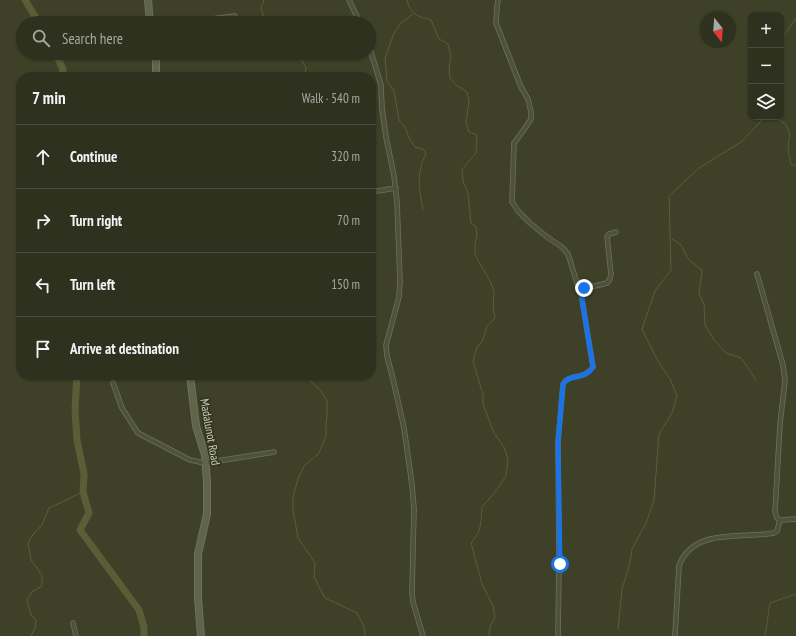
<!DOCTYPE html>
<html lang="en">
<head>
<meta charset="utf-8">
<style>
	:root { --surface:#2e311e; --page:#363927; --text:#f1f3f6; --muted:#a7a9a4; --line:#494c3c }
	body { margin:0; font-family:"PT Sans Narrow",sans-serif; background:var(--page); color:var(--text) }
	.controls { position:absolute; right:12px; top:12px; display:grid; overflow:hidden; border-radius:8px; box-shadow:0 1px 3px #0004 }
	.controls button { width:36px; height:36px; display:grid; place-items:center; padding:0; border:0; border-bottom:1px solid var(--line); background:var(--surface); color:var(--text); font:20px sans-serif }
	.compass { position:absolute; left:700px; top:12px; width:36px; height:36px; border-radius:50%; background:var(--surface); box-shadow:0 1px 3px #0004; rotate:163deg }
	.stop { position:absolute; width:12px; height:12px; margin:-9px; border:3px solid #1a73e8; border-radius:50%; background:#fff }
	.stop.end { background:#1a73e8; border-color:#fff; box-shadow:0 1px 4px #0008 }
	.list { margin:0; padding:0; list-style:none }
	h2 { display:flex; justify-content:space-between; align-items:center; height:52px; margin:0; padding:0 16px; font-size:17px }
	h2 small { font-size:13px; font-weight:400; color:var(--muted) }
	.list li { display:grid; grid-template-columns:26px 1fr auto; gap:12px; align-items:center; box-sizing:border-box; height:64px; padding:0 16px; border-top:1px solid var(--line) }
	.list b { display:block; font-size:15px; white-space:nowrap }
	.list em { font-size:13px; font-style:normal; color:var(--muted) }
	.icon { flex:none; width:22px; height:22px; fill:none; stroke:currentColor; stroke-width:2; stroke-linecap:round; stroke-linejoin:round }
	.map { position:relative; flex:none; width:796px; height:636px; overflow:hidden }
	.search { position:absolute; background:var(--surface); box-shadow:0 1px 3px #0004; left:16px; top:16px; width:360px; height:44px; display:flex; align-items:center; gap:10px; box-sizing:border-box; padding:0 14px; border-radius:22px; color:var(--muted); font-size:15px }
	.panel { position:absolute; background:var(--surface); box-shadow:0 1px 3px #0004; left:16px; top:72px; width:360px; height:308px; border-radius:16px }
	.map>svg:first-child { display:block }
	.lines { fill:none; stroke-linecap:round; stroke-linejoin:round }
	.stream { stroke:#5a5e36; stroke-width:1 }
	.river { stroke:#5a5e36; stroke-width:7 }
	.minor-casing { stroke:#6f715d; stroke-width:5.5 }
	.secondary-casing { stroke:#6f715d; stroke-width:8 }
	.minor { stroke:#4e513c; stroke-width:4 }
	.secondary { stroke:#60644a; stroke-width:6 }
	.route { stroke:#1a73e8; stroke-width:5 }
	.labels { text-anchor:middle; stroke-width:3.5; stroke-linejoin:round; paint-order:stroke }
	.street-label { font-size:12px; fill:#c8cbb9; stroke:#343620 }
</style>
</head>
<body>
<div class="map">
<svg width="796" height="636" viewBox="0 0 796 636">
	<rect width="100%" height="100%" fill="#3e4128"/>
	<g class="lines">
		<!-- stream -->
		<path class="stream" d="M264,0l-3,8 3,10 5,5
			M407,0c4,15 10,16 24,20l8,19 9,5 3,13 -2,11 1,10 6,7 11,7 2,9 -3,22 3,9 8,3 -1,18 -8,9 -6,8 1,12 5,11 3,30 5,4 1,8 -2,9v11l16,28 3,9 -1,17 2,9 -8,8 -5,16 -5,5 -4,14 10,34v9l11,29 10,14 4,12 -2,17 -10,15 -14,16c-1,15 0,24 -11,36l11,41 11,22 2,11 -5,10 -1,9
			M413,14l-12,9 -7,10 -9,25 2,23 7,10 5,29 6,7 4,11 6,9 8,2 3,5c-10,18 -7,35 -3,55
			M781,40l15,-22
			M298,53l8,15 -2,9
			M776,117l10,8 4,9c-3,11 -2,19 1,30l5,2
			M672,239l9,6 7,14 14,11 -3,24 5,10 1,21 9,15 12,13 15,5 6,8 9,14
			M309,375l1,6 10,9 7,10v15l-1,9v12l-7,17 -15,13 -6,13 -5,18v13l5,28 17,25 -1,14 11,21 32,15 7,14 1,9
			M618,629l4,-40 7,-22 3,-18 14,-26 8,-23 5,-66 13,-21 5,-17 -7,-17 -12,-18 -16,-32 13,-38 16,-21 -2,-74 30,-28 42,-26 24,-25
			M31,636l4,-8 1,-8 -5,-5 -4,-15 5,-8 10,-6v-11l-11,-15 -3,-17 6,-10 8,-8 7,-17 34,-16
			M765,636l5,-33 26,-9"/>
		<!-- river -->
		<path class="river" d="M25,0l14,23
			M55,53l8,16 -1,8
			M77,375l-2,35 2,30 7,34 -1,18 6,21 -9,17 59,80 5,17v9"/>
		<!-- minor casing -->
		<g class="minor-casing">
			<path id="minor" d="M349,0l11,23
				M498,0l-1,7 -1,16 25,64 7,12 3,13v7l-8,12 -9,12 -2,59 7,10 11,11 17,14 15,10 6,7 9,29 3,4 4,1 15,-3 8,-2 3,-4 1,-5 -4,-37 2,-3 7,-2
				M181,23l54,-7
				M369,46l12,39 1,23 4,29 8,39 3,26 3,79 -1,16 -13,48 1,11 6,23 11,49 8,57 2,24 -2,83 1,10 10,34
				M371,192l25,-4
				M757,274l26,91 2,16 -5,43 -5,88 2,6 3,2 16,-1
				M113,383l9,25 16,25 52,27 15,3 69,-11
				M73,623l3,13
				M558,636l1,-72 -1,-122 5,-58c7,-11 20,-3 30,-17l-13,-80
				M675,636l4,-70c14,-39 64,-27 95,-33l3,-2 3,-11"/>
		</g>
		<!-- secondary casing -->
		<g class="secondary-casing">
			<path id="secondary" d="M148,0l2,23
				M156,53v24
				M190,375l6,51 9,29 2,27v32l-9,40v44l3,38"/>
		</g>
		<!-- minor -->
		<use href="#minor" class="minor"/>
		<!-- secondary -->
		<use href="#secondary" class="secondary"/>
	</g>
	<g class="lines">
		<!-- route -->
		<path class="route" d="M560,564l-2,-122 5,-58c7,-11 21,-3 30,-17l-13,-80 4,1"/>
	</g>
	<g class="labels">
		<!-- street labels -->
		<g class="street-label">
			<text transform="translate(210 432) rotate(80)" y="4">Madalunot Road</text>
		</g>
	</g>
</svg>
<div class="controls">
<button>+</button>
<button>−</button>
<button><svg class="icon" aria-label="layers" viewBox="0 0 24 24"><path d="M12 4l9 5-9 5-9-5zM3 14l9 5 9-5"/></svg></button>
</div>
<svg class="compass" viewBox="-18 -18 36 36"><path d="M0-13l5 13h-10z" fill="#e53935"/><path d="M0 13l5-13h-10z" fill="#a7a9a4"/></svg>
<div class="stop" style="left:560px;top:564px"></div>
<div class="stop end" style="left:584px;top:288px"></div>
<div class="search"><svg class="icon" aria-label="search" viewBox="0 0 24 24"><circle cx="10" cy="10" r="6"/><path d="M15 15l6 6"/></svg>Search here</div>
<section class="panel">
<h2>7 min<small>Walk · 540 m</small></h2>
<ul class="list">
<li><svg class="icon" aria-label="ahead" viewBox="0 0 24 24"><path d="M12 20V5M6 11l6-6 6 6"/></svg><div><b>Continue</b></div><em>320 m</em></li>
<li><svg class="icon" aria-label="right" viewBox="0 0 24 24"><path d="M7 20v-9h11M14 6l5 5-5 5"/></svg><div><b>Turn right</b></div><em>70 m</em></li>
<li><svg class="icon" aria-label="left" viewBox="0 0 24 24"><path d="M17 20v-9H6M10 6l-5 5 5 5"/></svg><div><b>Turn left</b></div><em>150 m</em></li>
<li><svg class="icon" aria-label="arrive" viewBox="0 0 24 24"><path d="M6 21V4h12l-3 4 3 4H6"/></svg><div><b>Arrive at destination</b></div></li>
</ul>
</section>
</div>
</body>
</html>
